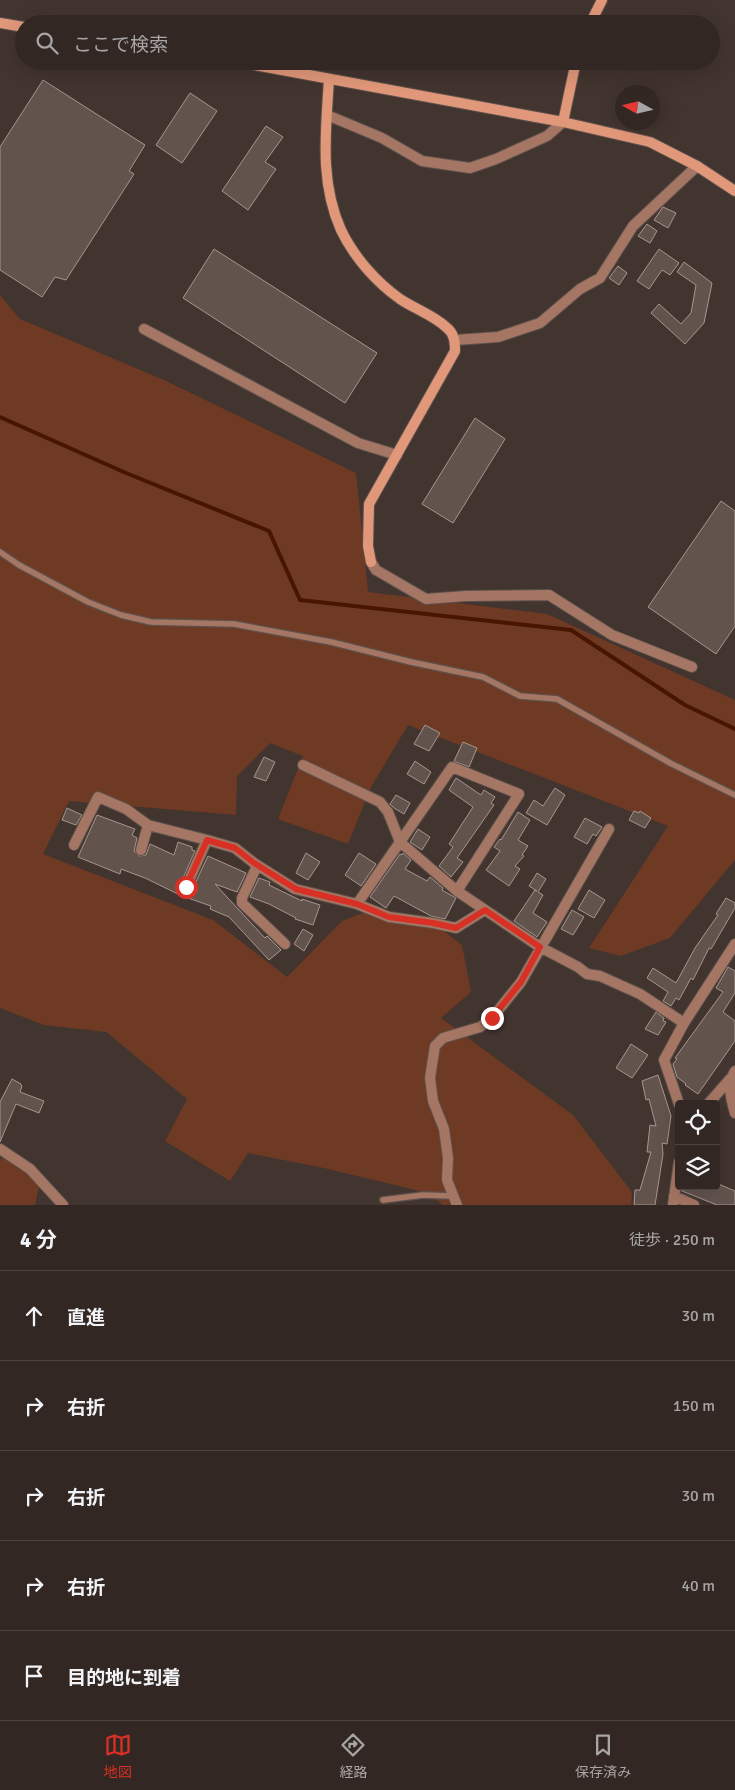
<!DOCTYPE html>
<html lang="ja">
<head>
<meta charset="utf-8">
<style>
	:root { --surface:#322723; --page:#3a2f2b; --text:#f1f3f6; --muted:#a8a5a6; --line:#4d4441; --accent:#d93025 }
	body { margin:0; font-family:Signika,"Noto Sans JP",sans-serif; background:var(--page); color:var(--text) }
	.controls { position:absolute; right:15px; bottom:15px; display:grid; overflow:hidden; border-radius:5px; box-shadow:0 5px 20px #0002 }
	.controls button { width:45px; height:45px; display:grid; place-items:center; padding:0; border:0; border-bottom:1px solid var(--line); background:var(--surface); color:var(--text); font:25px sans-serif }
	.compass { position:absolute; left:615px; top:85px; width:45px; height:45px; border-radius:50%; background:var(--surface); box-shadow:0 5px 20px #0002; rotate:278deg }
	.stop { position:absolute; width:15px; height:15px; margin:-11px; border:4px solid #d93025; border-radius:50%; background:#fff }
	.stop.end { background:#d93025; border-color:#fff; box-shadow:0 1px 5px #0008 }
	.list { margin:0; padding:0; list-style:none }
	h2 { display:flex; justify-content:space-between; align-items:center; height:65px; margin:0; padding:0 20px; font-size:21px }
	h2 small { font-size:16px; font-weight:400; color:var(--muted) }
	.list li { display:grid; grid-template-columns:32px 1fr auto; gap:15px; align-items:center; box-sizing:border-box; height:90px; padding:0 20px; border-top:1px solid var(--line) }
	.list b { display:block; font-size:19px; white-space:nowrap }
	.list em { font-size:16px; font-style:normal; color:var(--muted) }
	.icon { flex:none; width:28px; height:28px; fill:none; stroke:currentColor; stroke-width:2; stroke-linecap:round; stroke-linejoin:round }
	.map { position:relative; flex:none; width:735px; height:1205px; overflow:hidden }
	.search { position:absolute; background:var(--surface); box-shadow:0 5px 20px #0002; left:15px; right:15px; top:15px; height:55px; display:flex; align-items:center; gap:12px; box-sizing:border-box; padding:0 18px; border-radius:28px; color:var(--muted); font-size:19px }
	.sheet { height:515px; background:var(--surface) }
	nav { display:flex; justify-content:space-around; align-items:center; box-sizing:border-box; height:70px; border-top:1px solid var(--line); background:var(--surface); font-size:14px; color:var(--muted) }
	nav a { display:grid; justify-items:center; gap:2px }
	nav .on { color:var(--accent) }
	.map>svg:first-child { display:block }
	.green { fill:#6e3a23 }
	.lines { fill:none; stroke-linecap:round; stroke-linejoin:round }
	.stream { stroke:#471500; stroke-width:4 }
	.building { fill:#62534d; stroke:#a6968f }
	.lane-casing { stroke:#5e514c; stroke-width:8 }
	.street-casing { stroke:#5e514c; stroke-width:12 }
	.secondary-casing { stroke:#5e514c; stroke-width:12 }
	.lane { stroke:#a47663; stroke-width:5.5 }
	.street { stroke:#a47663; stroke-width:10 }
	.secondary { stroke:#e19779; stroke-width:10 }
	.route { stroke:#d93025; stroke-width:6 }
</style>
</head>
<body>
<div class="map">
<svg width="735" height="1205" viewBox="0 0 735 1205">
	<rect width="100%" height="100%" fill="#42342f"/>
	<!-- green -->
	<path class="green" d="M0,295l20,24 144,61 192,93 12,119 179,22 188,86v160l-65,78 -49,18 -32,-8 79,-122 -260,-101 -37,62 -23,57 -70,-25 25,-63 -33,-13 -33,33 -1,39 -167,-14 -26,53 170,66 74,57 55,-56 31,-12 60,14 29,22 9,47 -30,26 132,97 59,77 -1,13h-189l-10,-11 -108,-26 -76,-15 -18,28 -65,-40 22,-42 -78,-65 -3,-2 -62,-7 -44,-17z
		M13,1157l27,25 -5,23h-35v-46z"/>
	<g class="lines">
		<!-- stream -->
		<path class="stream" d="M0,417l126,56 143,58 31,69 271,30 114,75 50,24"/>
	</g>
	<!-- building -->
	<path class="building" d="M43,80l102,65 -16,26 5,3 -68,106 -11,-3 -13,20 -42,-27v-123z
		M190,93l27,18 -35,52 -26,-18z
		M266,126l17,11 -18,25 11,7 -28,41 -26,-19z
		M663,207l13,6 -8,15 -14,-8z
		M647,224l10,7 -7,12 -12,-7z
		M214,249l163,104 -32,50 -162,-105z
		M659,249l20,14 -9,12 -8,-5 -13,19 -12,-8z
		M684,262l28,21 -8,40 -19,21 -34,-31 8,-9 22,20 10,-11 5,-28 -19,-13z
		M618,266l9,7 -8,12 -10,-7z
		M475,418l30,21 -52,84 -31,-19z
		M721,501l14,10v115l-19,28 -68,-47z
		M425,725l15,8 -11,18 -15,-7z
		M463,742l14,6 -8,19 -15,-6z
		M264,757l11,5 -9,19 -12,-4z
		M415,761l16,11 -7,12 -17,-10z
		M456,778l25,17 3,-5 11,7 -4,6 3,2 -37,53 6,4 -12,15 -12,-11 14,-19 -4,-3 24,-37 -24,-17z
		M555,788l10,7 -18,30 -21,-12 8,-13 9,6z
		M396,795l14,8 -6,11 -10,-6 -4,-4z
		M67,808l15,7 -6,10 -14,-5z
		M634,811l5,2 1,-2 11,7 -6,10 -16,-8z
		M518,812l12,8 -12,20 10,6 -6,9 2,1 -9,10 5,3 -11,17 -23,-16 14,-19 -6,-4 6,-8 1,1z
		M97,815l38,14 -3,6 5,3 -3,13 5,5 7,-1 4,-11 24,11 4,-13 14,5v3l3,1 -15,34v6l4,2 3,1 5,-4 16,-34 38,17 -9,19 -22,-8 50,54 2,-2 14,14 -12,10 -40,-43 -19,-8 1,-3 -29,-10 -37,-18 -24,-9 -1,5 -42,-17z
		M585,818l17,9 -6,9 -3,-2 -6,10 -13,-7z
		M418,829l12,8 -8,13 -12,-8z
		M306,853l14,9 -12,18 -12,-7z
		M359,853l17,11 -15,22 -16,-11z
		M403,853l8,7 -6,9 22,12 3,-4 13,11 -1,2 14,8 -11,21 -14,-3 -37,-20 -8,12 -16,-11 30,-43 2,1z
		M537,873l9,6 -8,13 5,3 -10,18 14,9 -10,15 -23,-16 21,-31 2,1 -8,-5z
		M259,878l11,4 -1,3 33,16v-2l18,6 -7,20 -18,-6 1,-1 -27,-14 -19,-7z
		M589,890l16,10 -11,18 -16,-9z
		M726,898l9,5v5l-24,41 -2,-1 -16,32 -2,-2 -12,22 -3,-2 -5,8 -8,-5 5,-9 -21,-14 6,-10 23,15 19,-35 23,-33 -2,-1z
		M572,910l12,7 -11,18 -12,-6z
		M303,929l10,6 -9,16 -10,-7z
		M728,967l7,4v22l-12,19 12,9v20l-37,53 -13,-9 1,-1 -9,-7 -4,-13 4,-5 -2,-1 48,-66 -7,-4z
		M656,1012l8,6 -1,3 3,1 -8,13 -13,-6z
		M631,1044l17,11 -16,23 -16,-10z
		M658,1075l13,41 -4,28 -5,-1 1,11 -8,51h-21l1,-15h5l11,-38h-4l3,-27 6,1 -7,-27 -3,1 -4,-19z
		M12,1079l9,5v1l1,1 -2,6 24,9 -5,12 -23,-9 -16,38v-40z
		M716,1183l19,8v14h-18l-35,-14 1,-5h33z"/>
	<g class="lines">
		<!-- lane casing -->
		<g class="lane-casing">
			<path id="lane" d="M0,552l19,13 69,37 33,13 30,7 83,2 97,18 80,20 72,15 37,19 37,3 113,64 65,32
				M383,1200l40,-5 30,1"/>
		</g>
		<!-- street casing -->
		<g class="street-casing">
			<path id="street" d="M327,115l55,23 40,23 48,7 26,-9 51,-23 16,-14
				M144,329l214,114 39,12
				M455,340l43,-3 42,-14 40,-34 20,-11 33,-52 64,-60
				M371,562l5,8 50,29 40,-3 83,-1 63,40 80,32
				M303,765l77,37 8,10 12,30
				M400,842l52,-75 67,27 -62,97
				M74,845l24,-48 28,12 22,16 59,15 28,8 19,15 41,26 62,15 43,-62 57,49 83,56 38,20 9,7 13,2 40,18 44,29
				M141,850l7,-25
				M257,866l-15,32v5l43,41
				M186,887l21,-47
				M357,904l32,13 44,6 23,5 29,-18
				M735,1071c-8,13 -4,29 0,42
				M679,1104l-15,-44 20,-37 51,-79
				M708,1104l22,-25
				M0,1149l30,20 33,36
				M674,1196l20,9
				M457,1205l-10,-25 1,-22 -4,-29 -11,-28 -3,-23 5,-32 8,-8 37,-11 12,-9 29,-36 88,-153
				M673,1205l6,-43"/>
		</g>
		<!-- secondary casing -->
		<g class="secondary-casing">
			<path id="secondary" d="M0,23l24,4
				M590,24l12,-24
				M233,61l330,61 87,20 47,24 38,25
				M329,79c-3,51 -10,102 12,151 13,27 35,52 59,69 15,10 33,16 46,28 8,6 9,14 9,24l-86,153 -1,42 3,16
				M563,122l13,-61"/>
		</g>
		<!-- lane -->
		<use href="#lane" class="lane"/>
		<!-- street -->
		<use href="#street" class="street"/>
		<!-- secondary -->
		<use href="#secondary" class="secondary"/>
	</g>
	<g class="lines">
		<!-- route -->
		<path class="route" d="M186,887l21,-47 28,8 19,15 42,26 61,15 32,13 44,6 23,5 29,-18 55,37 -19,35 -29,36"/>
	</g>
</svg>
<div class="controls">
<button><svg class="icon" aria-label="locate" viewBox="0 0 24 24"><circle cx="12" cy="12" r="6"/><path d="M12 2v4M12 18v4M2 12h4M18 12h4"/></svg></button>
<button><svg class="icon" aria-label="layers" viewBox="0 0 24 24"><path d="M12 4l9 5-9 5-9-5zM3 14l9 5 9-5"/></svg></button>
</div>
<svg class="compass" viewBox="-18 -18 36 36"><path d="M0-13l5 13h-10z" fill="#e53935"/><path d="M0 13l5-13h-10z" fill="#a8a5a6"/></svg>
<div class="stop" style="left:186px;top:887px"></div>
<div class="stop end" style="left:492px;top:1018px"></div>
<div class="search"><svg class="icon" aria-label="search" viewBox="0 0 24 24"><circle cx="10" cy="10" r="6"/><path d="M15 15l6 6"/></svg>ここで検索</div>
</div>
<section class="sheet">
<h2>4 分<small>徒歩 · 250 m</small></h2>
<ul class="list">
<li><svg class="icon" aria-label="ahead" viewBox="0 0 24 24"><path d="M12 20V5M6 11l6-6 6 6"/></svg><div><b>直進</b></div><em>30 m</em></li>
<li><svg class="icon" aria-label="right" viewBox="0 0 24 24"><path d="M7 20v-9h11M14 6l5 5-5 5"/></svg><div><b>右折</b></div><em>150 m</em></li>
<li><svg class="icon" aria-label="right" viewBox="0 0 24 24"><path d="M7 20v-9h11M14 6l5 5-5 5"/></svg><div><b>右折</b></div><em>30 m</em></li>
<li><svg class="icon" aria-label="right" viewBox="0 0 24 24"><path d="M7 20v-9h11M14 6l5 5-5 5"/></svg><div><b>右折</b></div><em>40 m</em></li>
<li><svg class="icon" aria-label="arrive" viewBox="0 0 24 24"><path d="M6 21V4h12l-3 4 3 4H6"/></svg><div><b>目的地に到着</b></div></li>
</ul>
</section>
<nav>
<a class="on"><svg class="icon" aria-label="map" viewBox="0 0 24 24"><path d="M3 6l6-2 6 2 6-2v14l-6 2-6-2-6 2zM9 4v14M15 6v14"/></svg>地図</a>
<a><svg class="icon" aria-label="directions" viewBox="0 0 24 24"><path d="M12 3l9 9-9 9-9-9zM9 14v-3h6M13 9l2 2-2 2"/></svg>経路</a>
<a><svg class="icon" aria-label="saved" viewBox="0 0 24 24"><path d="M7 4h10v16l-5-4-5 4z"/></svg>保存済み</a>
</nav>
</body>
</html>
